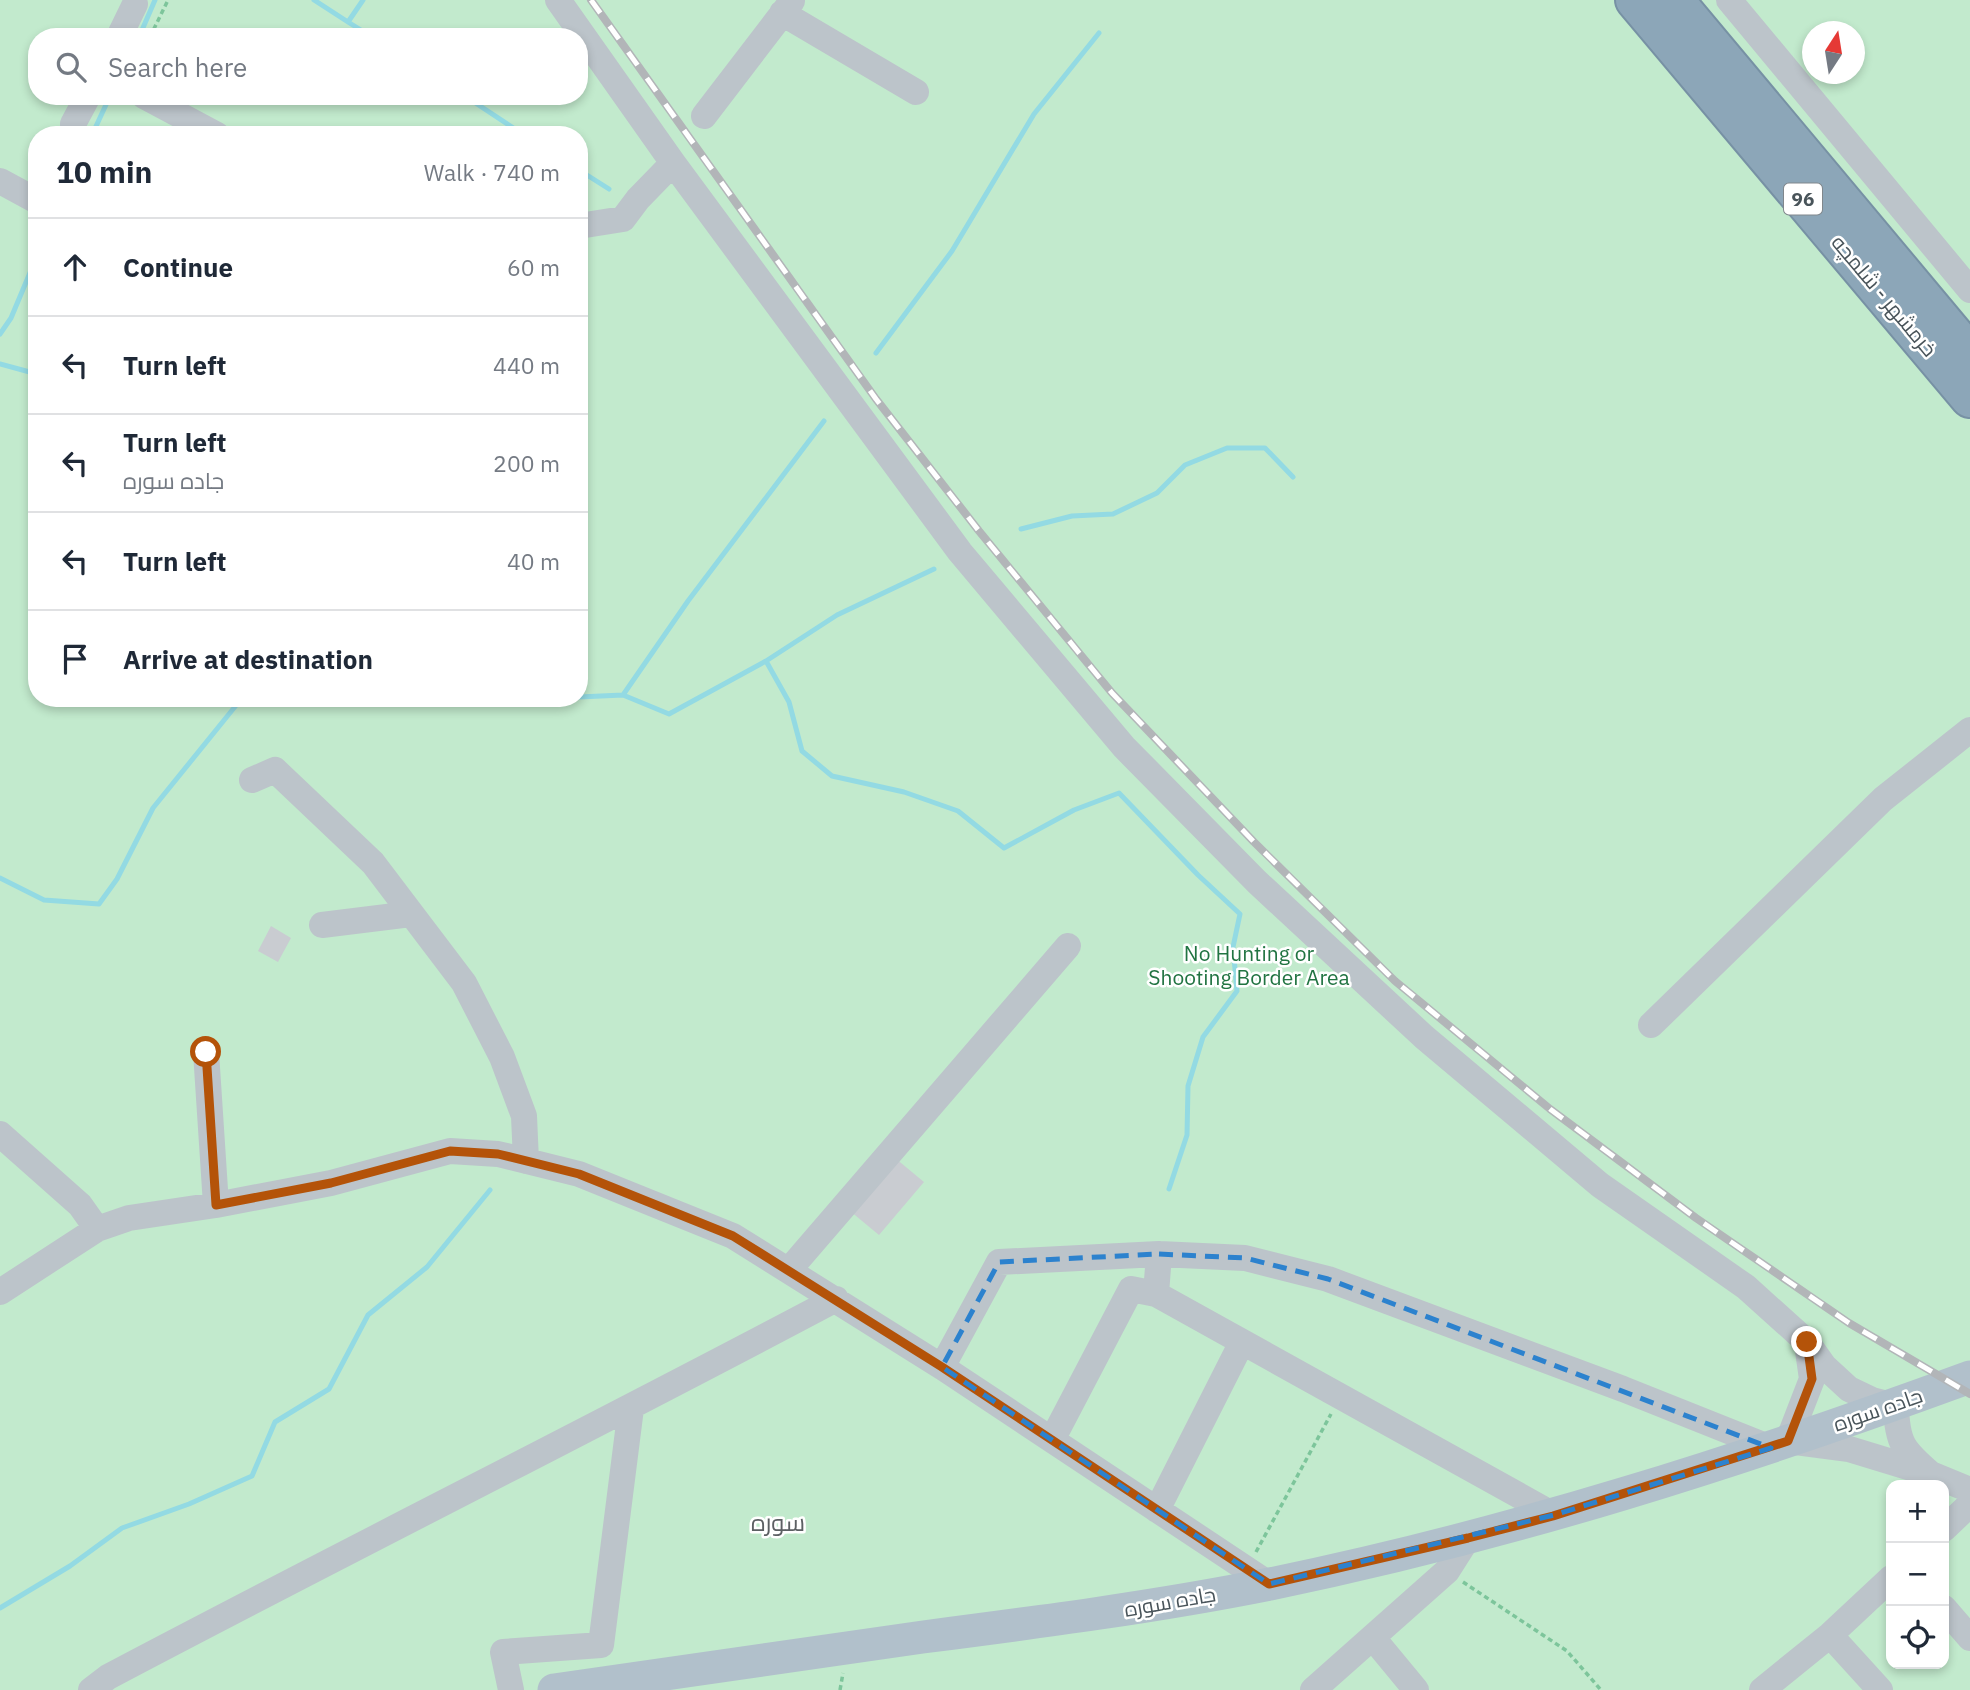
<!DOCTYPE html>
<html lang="en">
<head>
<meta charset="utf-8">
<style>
	:root { --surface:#fff; --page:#f2f2f3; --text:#1f2937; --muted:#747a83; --line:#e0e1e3 }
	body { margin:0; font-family:"IBM Plex Sans",Cairo,sans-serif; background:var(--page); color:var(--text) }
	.controls { position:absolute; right:21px; bottom:21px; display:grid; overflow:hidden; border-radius:14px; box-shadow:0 4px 10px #0003 }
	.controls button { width:63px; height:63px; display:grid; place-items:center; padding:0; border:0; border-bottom:2px solid var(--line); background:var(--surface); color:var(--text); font:35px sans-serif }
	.compass { position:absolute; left:1802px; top:21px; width:63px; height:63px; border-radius:50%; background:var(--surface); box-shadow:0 4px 10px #0003; rotate:12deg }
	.stop { position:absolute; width:21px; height:21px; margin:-16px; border:5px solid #b45309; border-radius:50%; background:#fff }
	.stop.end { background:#b45309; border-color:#fff; box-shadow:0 2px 7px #0008 }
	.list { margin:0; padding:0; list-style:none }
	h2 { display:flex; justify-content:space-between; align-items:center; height:91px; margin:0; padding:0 28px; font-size:30px }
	h2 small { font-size:23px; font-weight:400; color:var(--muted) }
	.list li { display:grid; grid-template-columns:46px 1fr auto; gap:21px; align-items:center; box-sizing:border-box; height:98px; padding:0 28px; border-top:2px solid var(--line) }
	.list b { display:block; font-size:26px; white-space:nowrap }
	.list p { margin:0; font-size:23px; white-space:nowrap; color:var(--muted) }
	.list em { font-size:23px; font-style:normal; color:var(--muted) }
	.icon { flex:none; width:38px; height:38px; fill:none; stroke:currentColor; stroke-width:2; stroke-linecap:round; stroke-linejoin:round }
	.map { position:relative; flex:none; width:1970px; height:1690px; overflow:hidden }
	.search { position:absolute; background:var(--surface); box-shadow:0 4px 10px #0003; left:28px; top:28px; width:560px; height:77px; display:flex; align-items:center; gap:18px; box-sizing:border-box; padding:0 24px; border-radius:28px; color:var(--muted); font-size:26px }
	.panel { position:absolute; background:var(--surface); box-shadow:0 4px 10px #0003; left:28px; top:126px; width:560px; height:581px; border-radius:28px }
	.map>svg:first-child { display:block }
	.green { fill:#c2eacd; fill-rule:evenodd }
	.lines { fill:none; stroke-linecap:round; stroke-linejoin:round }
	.stream { stroke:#93dae3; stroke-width:5 }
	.building { fill:#c9ccd1 }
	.highway-casing { stroke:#7791a4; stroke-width:42 }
	.path { stroke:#7dc59b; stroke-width:3.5; stroke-dasharray:5 3.5; stroke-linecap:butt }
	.minor { stroke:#bcc4ca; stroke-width:26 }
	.major { stroke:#b1c0cb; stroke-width:33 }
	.highway { stroke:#8ca6b8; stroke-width:38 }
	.rail-casing { stroke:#b2b5b8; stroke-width:8 }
	.rail { stroke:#fff; stroke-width:5; stroke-dasharray:16; stroke-linecap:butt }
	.route { stroke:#b45309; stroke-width:9 }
	.marked { fill:none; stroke:#2c82ce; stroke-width:5; stroke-dasharray:14 9; stroke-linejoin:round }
	.labels { text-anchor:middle; stroke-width:5; stroke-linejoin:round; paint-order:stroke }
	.shield { fill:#fff; stroke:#80878c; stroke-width:2 }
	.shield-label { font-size:19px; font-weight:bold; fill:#49545a }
	.street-label { font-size:21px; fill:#49545a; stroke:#fff }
	.park-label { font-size:21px; fill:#217442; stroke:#fff }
	.quarter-label { font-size:24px; fill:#5c6063; stroke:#fff }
</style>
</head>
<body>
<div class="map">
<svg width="1970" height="1690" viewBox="0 0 1970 1690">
	<rect width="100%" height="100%" fill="#f1efef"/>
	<!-- green -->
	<path class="green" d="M0,0h1970v1690h-1970zM1812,32h42v42h-42zM37,37h542v59h-542zM37,135h542v563h-542zM1891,1485h53v179h-53z"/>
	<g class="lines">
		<!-- stream -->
		<path class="stream" d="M314,0l34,22 15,-22
			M348,22l24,15
			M139,37l16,-37
			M465,96l59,39
			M92,135l18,-39
			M579,170l30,19
			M0,334l11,-16 26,-62
			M876,353l76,-102 82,-137 65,-81
			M0,364l37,10
			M1021,529l51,-13 41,-2 44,-21 28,-28 42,-17h38l28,29
			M766,661l23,41 13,49 30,25 72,16 54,19 46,37 70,-38 45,-17 79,82 42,39 -7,33 4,44 -34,46 -15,49 -1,49 -18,54
			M623,695l65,-94 136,-180
			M579,697l44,-2 46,19 97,-53 71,-46 97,-46
			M0,878l44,22 55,4 18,-25 36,-71 89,-110
			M0,1608l70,-42 52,-38 67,-24 63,-28 23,-54 54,-33 39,-74 59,-48 63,-77"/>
	</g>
	<!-- building -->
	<path class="building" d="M271,926l20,12 -13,24 -20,-11z
		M895,1158l29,24 -45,53 -29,-24z"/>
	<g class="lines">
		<!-- highway casing -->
		<g class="highway-casing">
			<path id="highway" d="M1635,0l335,398
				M1674,0l296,354"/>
		</g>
		<!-- path -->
		<path class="path" d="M150,37l18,-37
			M1256,1552l75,-138
			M1463,1582l104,69 34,39
			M840,1690l3,-17"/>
		<!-- minor -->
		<path class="minor" d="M558,0l115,163 287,389 164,195 133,135 167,155 176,148 146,102 61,55 17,24 25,23 23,11 24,6c1,37 7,44 35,68
			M1729,0l241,290
			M782,13l134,79
			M119,37l16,-33
			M144,96l73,39
			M704,116l88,-115
			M73,124l15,-28
			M0,181l37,20
			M579,226l44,-7 15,-20 35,-36
			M252,780l23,-10 98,93 91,120 38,74 22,59 2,45
			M322,925l89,-11
			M1651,1025l232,-226 87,-69
			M206,1052l10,153
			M0,1134l80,71 17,24
			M1159,1254l-3,40 398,221
			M789,1270l279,-324
			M0,1292l97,-63 32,-11 87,-13 115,-22 119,-32 48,3 81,20 154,62 209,131 327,217
			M1807,1344l5,35 -24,62 61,8 82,25 39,16
			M942,1367l57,-105 160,-8 86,4 83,21 295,110 148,59
			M1052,1440l79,-151 25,5
			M1157,1510l85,-168
			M1944,1529l26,-25
			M1944,1608l26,30
			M1830,1635l50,55
			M1373,1638l43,52
			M91,1690l17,-13c242,-128 487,-250 728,-378
			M511,1690l-8,-38 98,-7 30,-237
			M1313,1690l134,-119 21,-33
			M1762,1690l68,-55 61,-57"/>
		<!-- major -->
		<path class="major" d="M554,1690c123,-18 246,-36 369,-53 116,-15 232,-30 347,-53 239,-49 471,-123 700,-207"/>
		<!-- highway -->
		<use href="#highway" class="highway"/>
		<!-- rail casing -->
		<g class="rail-casing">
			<path id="rail" d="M591,0l285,399 103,132 133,162 142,149 141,139 155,128 146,109 153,105 121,71"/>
		</g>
		<!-- rail -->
		<use href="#rail" class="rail"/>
	</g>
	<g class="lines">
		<!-- route -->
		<path class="route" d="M206,1052l10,153 115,-22 119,-32 48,3 81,20 154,62 209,131 327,217 199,-46 85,-22 235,-75 24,-62 -5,-37"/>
	</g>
	<!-- marked area -->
	<path class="marked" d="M1159,1254l86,4 83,21 443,169 -217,67 -285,69 -327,-217 57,-105z"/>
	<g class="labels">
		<!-- shield labels -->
		<rect class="shield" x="1784" y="183.5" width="38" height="31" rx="5"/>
		<g class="shield-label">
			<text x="1803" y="206">96</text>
		</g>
		<!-- street labels -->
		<g class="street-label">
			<text transform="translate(1884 296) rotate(50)" y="7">خرمشهر - شلمچه</text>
			<text transform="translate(1878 1410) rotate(-19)" y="7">جاده سوره</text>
			<text transform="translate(1170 1602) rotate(-10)" y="7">جاده سوره</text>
		</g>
		<!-- park labels -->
		<g class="park-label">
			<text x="1249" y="961">No Hunting or<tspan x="1249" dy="24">Shooting Border Area</tspan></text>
		</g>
		<!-- quarter labels -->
		<g class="quarter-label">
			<text x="778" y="1531">سوره</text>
		</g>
	</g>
</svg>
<div class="controls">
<button>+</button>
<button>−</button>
<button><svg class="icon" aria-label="locate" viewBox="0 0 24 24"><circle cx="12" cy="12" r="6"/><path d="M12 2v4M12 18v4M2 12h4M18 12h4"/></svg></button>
</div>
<svg class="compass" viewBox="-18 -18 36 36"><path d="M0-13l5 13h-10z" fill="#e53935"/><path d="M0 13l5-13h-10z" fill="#747a83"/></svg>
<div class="stop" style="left:206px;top:1052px"></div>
<div class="stop end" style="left:1807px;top:1342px"></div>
<div class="search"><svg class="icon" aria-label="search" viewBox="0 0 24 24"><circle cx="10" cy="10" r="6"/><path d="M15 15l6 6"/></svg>Search here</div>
<section class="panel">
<h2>10 min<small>Walk · 740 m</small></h2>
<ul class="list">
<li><svg class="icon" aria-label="ahead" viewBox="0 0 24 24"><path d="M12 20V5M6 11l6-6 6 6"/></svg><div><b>Continue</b></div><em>60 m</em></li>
<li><svg class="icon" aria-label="left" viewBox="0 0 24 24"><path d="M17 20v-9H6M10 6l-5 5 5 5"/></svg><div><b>Turn left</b></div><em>440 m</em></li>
<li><svg class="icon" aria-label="left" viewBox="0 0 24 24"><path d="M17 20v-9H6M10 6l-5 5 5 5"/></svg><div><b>Turn left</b><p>جاده سوره</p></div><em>200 m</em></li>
<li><svg class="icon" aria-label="left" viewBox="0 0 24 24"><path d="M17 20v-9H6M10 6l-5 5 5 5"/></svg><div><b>Turn left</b></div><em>40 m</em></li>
<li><svg class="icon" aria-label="arrive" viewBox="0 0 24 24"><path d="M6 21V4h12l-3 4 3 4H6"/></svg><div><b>Arrive at destination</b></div></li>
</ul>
</section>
</div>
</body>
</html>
